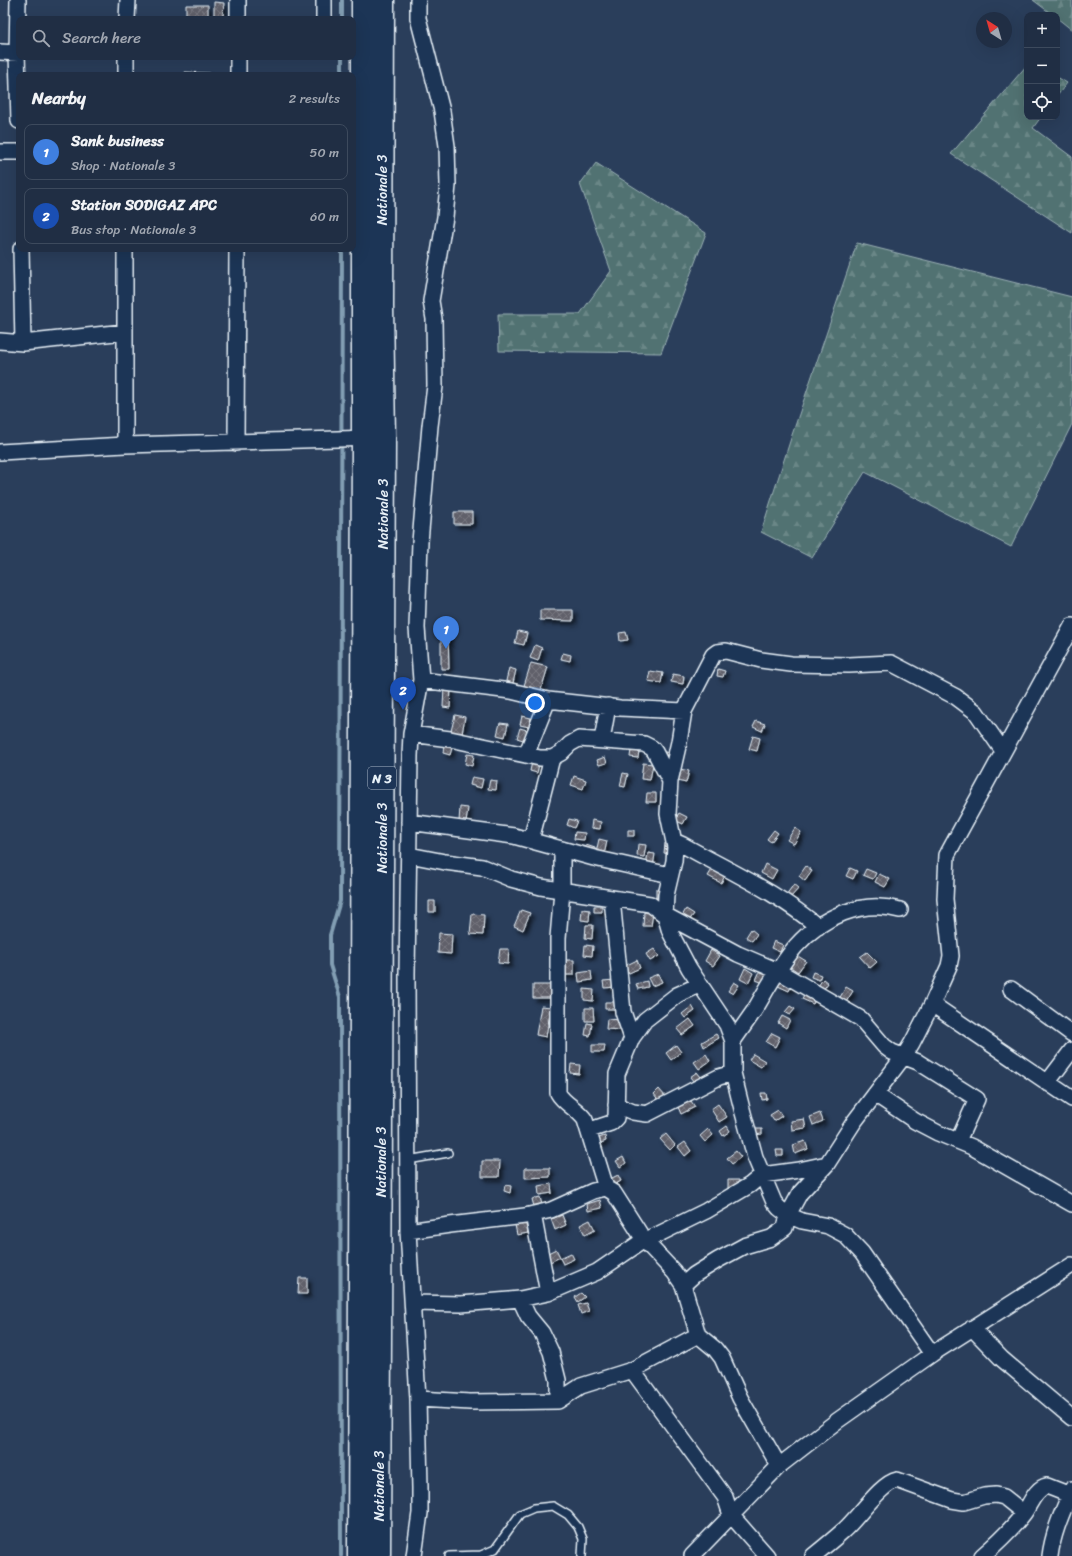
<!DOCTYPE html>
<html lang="en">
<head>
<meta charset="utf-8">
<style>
	:root { --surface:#202e44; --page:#28364b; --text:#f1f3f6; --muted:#a2a8b2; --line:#3d4a5d; --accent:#ff9aa2 }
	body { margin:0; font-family:Sriracha,sans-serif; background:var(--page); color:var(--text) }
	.controls { position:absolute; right:12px; top:12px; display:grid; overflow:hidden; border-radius:8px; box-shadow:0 4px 16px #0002 }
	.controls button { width:36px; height:36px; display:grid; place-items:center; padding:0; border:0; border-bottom:1px solid var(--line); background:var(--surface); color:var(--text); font:20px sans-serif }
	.compass { position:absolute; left:976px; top:12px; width:36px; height:36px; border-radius:50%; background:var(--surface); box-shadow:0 4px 16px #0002; rotate:323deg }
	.you { position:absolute; left:535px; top:703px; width:14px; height:14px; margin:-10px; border:3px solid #fff; border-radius:50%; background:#1a73e8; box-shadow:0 0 0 6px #1a73e833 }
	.badge { display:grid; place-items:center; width:26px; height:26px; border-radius:50%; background:var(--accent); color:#fff; font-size:13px; font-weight:700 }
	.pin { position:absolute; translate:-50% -33px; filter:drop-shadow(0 1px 2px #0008) }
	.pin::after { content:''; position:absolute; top:21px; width:14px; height:12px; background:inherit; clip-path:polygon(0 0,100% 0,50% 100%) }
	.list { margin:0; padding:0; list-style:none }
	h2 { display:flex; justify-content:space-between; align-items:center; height:52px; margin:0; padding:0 16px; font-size:17px }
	h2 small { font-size:13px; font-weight:400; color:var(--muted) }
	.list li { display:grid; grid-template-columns:26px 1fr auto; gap:12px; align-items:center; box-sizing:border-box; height:56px; margin:0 8px 8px; padding:0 8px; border:1px solid var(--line); border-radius:8px }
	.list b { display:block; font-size:15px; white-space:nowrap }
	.list p { margin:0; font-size:13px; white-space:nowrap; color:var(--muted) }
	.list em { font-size:13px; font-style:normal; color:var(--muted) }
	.icon { flex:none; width:22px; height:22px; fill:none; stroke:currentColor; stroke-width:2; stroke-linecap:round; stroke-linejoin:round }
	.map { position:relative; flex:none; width:1072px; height:1556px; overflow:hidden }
	.search { position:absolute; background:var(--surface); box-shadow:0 4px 16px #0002; left:16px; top:16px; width:340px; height:44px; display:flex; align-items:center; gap:10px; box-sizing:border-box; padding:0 14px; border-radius:8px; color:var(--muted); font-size:15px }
	.panel { position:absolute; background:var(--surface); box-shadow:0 4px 16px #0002; left:16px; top:72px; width:340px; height:180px; border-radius:8px }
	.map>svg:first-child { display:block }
	.forest { fill:url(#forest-firs); stroke:#9cb2b5 }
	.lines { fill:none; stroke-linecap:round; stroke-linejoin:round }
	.stream { stroke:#829eb3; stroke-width:4 }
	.building { fill:url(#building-cross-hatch); stroke:#e8f1f8; filter:url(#shadow) }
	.service-casing { stroke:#e8f1f8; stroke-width:10 }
	.minor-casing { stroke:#e8f1f8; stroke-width:18 }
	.primary-casing { stroke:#e8f1f8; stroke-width:25 }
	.service { stroke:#1d3557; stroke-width:7 }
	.minor { stroke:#1d3557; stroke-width:15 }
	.primary { stroke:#1d3557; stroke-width:22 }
	.labels { text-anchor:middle; stroke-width:4; stroke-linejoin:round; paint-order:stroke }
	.shield { fill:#1d3557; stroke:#abb9c8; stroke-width:1 }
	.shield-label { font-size:13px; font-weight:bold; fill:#e8f1f8 }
	.street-label { font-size:14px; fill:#e8f1f8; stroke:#1d3557 }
</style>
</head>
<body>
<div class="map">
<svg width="1072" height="1556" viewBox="0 0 1072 1556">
	<defs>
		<pattern id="forest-firs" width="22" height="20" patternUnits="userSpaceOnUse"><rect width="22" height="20" fill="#517272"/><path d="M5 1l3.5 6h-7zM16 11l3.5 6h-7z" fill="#6a8787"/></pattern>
		<pattern id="building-cross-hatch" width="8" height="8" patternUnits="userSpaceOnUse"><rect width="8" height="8" fill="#60606a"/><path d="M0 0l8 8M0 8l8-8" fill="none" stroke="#777780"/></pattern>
		<filter id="shadow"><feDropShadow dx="3.5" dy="3.5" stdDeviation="2" flood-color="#0009"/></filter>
	</defs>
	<rect width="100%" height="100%" fill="#2a3e5b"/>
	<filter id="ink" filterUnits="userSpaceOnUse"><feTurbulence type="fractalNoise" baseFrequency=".025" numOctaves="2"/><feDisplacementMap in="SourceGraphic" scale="8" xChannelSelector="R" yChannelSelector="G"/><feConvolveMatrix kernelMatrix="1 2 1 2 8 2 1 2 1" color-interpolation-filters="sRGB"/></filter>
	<g filter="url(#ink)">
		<!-- forest -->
		<path class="forest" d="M1033,0h39v30l-15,-12v-3h-4z
			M1027,65v52h14l-8,11 39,29v76l-121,-79z
			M1057,77l10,6 -10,13z
			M596,163l110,70 -45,120 -162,-2 -1,-37h82l31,-43 -31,-87z
			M857,243l215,54v127l-61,123 -146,-75 -53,86 -51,-26 31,-97z"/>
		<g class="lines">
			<!-- stream -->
			<path class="stream" d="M342,19v-19
				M342,75v-18
				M341,1556l-1,-559 -10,-32v-30l10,-34 2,-652"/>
		</g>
		<!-- building -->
		<path class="building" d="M214,2l10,1 -1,13h-9z
			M186,5h22v14h-22z
			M185,72l25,1 -1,2h-24z
			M454,512h18v12h-18z
			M540,610h33v11l-33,-1z
			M441,629h7l1,40h-8z
			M518,631l9,2 -3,12 -9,-2z
			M626,632l2,8 -8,1 -1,-8z
			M535,645l7,3 -4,13 -8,-3z
			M563,653l8,2 -1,6 -9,-2z
			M531,663l17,4 -8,26 -17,-4z
			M509,668l7,2 -3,13 -7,-2z
			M718,669l7,2 -2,6 -6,-1z
			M650,671l13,2 -2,10 -13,-2z
			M673,674l11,2 -1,8 -12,-2z
			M444,687l7,1 -1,20 -7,-1z
			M455,715l10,2 -3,17 -11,-3z
			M522,716l9,2 -2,9 -9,-2z
			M756,721l9,3 -3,7 -9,-4z
			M500,723l8,1 -3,13 -8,-2z
			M520,728l10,3 -4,10 -9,-3z
			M753,736l7,2 -3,13 -8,-2z
			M444,746l8,2 -2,7 -7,-2z
			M631,750l8,1 -1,7 -8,-1z
			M665,752l7,1 -1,9 -8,-2z
			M467,754l7,1 -2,11 -7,-2z
			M605,757l2,6 -8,2 -2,-5z
			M532,762l7,2 -2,9 -7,-2z
			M643,763l10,1 -3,16 -9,-1z
			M680,769l9,2 -3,12 -9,-2z
			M623,773l5,1 -3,13 -5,-1z
			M574,776l12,4 -3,9 -12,-4z
			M472,777l11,2 -2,9 -11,-3z
			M490,780l7,1 -1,9 -8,-1z
			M647,793h9v9h-10z
			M460,807l8,1 -2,15 -7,-1z
			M679,813l8,4 -4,7 -8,-4z
			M569,819l8,2 -3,7 -7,-3z
			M592,820l9,2 -1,7 -9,-1z
			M795,828l6,4 -7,12 -7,-4z
			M628,830h6v6h-6z
			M774,830l4,3 -7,9 -4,-3z
			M575,832l10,1 -1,7 -10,-1z
			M599,839l8,2 -3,14 -8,-2z
			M665,843h5l-1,11 -5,-1z
			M638,844l8,1 -2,12 -7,-1z
			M586,845l9,3 -1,6 -9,-2z
			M648,853l7,1 -2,13 -7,-1z
			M765,864l12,6 -5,9 -11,-6z
			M806,866l6,5 -7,10 -6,-5z
			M713,868l13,6 -5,9 -13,-7z
			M850,868l7,3 -4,8 -7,-3z
			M866,869l10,4 -3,6 -10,-4z
			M879,874l11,5 -5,8 -10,-5z
			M794,884l5,4 -9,10 -4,-3z
			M656,889h7l1,13h-8z
			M429,901h6v11h-6z
			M594,906h8v6h-8z
			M582,909l8,1 -1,11 -8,-1z
			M686,909l8,5 -6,8 -7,-4z
			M521,910l9,3 -7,17 -9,-4z
			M644,912l9,1 -2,13h-8z
			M472,914l12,1 -1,20 -13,-1z
			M586,925h7l-1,14 -7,-1z
			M751,929l6,5 -5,7 -6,-4z
			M439,933l13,1 -1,20 -13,-1z
			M774,941l9,4 -3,7 -9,-4z
			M585,945l8,1 -1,10 -8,-1z
			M500,949h9l-1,15 -10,-1z
			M654,949l5,7 -9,5 -4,-7z
			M711,950l9,6 -7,10 -8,-5z
			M867,952l10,10 -7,6 -10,-11z
			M796,955l10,6 -8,11 -9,-6z
			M561,960h13v15h-12z
			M637,960l3,8 -11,5 -4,-7z
			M745,968l8,5 -5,10 -8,-4z
			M591,971l1,9 -13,2 -1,-9z
			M760,971l10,5 -4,8 -10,-4z
			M813,972l8,3 -2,5 -8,-3z
			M658,974l4,8 -10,4 -4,-8z
			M780,979l12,5 -3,7 -11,-5z
			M823,979l5,4 -5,7 -5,-4z
			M615,980l1,7 -12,1 -1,-7z
			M647,981l1,6 -10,2 -2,-5z
			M734,982l5,3 -6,9 -5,-3z
			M533,985h22v13h-22z
			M846,987l7,4 -7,11 -7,-3z
			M584,989l10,1 -1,11 -9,-1z
			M805,992l11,6 -3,6 -11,-5z
			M605,1002h13l-1,7h-12z
			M541,1006l10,1 -5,30 -10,-2z
			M692,1006l3,5 -10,7 -3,-4z
			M790,1006l5,3 -5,6 -5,-3z
			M585,1008h8l1,13h-9z
			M782,1016l8,4 -4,8 -8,-5z
			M607,1019l14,1 -1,10 -14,-1z
			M690,1019l5,7 -13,9 -5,-6z
			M587,1023l5,1 -2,12 -5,-1z
			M772,1033l8,4 -5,10 -9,-5z
			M716,1034l3,4 -15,9 -2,-5z
			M592,1045h13l-1,7h-12z
			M676,1045l5,7 -10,8 -5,-7z
			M706,1054l4,7 -11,8 -5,-7z
			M753,1054l12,7 -4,6 -12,-7z
			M571,1064l9,1 -1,9 -9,-1z
			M697,1072l4,5 -7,5 -4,-5z
			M659,1089l6,7 -6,5 -5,-7z
			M761,1093h5l1,6 -5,1z
			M691,1101l4,6 -14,7 -3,-7z
			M718,1104l9,13 -8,5 -8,-13z
			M778,1110l4,6 -8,5 -4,-6z
			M820,1113l3,8 -10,4 -3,-8z
			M804,1119l2,9 -14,2 -1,-9z
			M727,1126l3,5 -7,5 -3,-5z
			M708,1129l5,6 -8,7 -5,-6z
			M754,1129h8v5l-8,1z
			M666,1134l9,11 -5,5 -10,-11z
			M605,1136l1,5 -10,4 -1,-6z
			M805,1141l3,8 -13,5 -2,-9z
			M685,1142l6,9 -6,5 -7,-9z
			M776,1150h7v6h-6z
			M736,1151l5,6 -9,7 -5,-6z
			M623,1157l3,6 -6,4 -4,-6z
			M482,1161h18l-1,16h-17z
			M525,1168h25v9l-25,1z
			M618,1175l3,6 -7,4 -4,-6z
			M728,1180h11v7l-11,1z
			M551,1184l1,9 -13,2 -1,-9z
			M505,1185l6,1 -1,7 -6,-2z
			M540,1197l3,12 -8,2 -3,-12z
			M600,1200l2,8 -14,3 -1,-7z
			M562,1215l4,10 -11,5 -4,-11z
			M590,1220l5,10 -10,5 -5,-10z
			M526,1224l2,9 -11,2 -2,-10z
			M556,1249l4,8 -10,5 -4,-8z
			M571,1253l3,6 -11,5 -3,-6z
			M299,1278h8v16h-9z
			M581,1293l4,4 -7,5 -3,-5z
			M586,1303l3,8 -8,3 -3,-9z"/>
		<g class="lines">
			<!-- service casing -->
			<g class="service-casing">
				<path id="service" d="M408,1160l40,-7
					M449,1556l32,-1 14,-6 25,-35 14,-6 19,-2 15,9 10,12 5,12 -1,17"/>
			</g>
			<!-- minor casing -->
			<g class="minor-casing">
				<path id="minor" d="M18,0l-1,53 2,68
					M238,0v19
					M127,19l1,-19
					M324,19v-19
					M0,52l19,1
					M126,75v-18
					M238,75v-18
					M0,152h19
					M21,249l2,94
					M125,249v196
					M0,341l23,2 101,-11
					M236,443l1,-194
					M0,452l125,-7 248,-7
					M421,680l90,11 37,9 72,8 64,3
					M411,734l39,5 90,19h12l9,-5 9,-9 9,-5 65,5 8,4 3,4 15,29
					M602,740l6,-34
					M526,755l22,-55
					M409,822l105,14 80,22 76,17
					M531,840l21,-82
					M674,841l9,4c46,26 96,48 135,82
					M562,849v42l-4,47v155c6,11 20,16 27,27l21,68
					M409,855l36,7 37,5 29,12 30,8 109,17 15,11 73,39 40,17 83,48 23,27 8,6 26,10 59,37 -19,42
					M612,899l11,113 9,26
					M1011,989l61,45
					M932,1004l140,95
					M733,1041c7,-10 14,-20 21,-30 13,-22 25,-45 42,-65 26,-29 65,-47 104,-36
					M1047,1083l25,-33
					M875,1094l40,27 23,12 34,14 100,57
					M616,1105l17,7 14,2 72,-37 14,-4
					M590,1130l21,-7 5,-5 1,-44 15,-36 13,-18 32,-25 22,-10
					M533,1214l15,79
					M408,1231l42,-6 75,-9 26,-6 42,-19 13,-3 8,5 30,47 30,32 9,13 15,50 17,14 7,9 18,40 39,68
					M683,1285l11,-10 24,-15 26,-14 27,-8 14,-10 3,-13 12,-22 27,-29 27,-42 50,-66 8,-13 20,-39 17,-38 2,-10 -6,-57 2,-44 125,-229
					M520,1299l8,17 14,17 9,19 7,28v21
					M413,1303l48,1 59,-5 28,-6 49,-21 47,-32 15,-6 47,-23 44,-26 12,-10 37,-5 28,-6
					M972,1328l30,31 70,59
					M932,1354l-70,-101 -17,-18 -17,-9 -26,-5 -14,-6 -9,-7 -5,-6 -19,-45 -13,-48 -9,-36v-32l-6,-16 -38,-57 -19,-36 -5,-17 1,-20 8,-34 1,-14 -7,-33 2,-33 9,-39 5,-31 29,-56 4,-3 9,-1 35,9 30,4 58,1 42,-2 65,34 20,15 27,39
					M632,1370l93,127 6,18 36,41
					M418,1399l52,3 88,-1 23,-15 51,-16 66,-35
					M414,1556l6,-43v-25l-2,-89 -10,-168 -1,-257 3,-218 1,-22 10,-54 -4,-52 3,-86 10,-116 5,-40 -1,-67 -3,-18 14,-84 3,-32 -1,-39 -5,-35 -24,-93v-18
					M692,1556l87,-90 58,-45 95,-67 140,-89
					M813,1556c10,-8 21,-17 31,-26 14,-12 37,-47 53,-50l55,20 12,2 20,-6 12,-1 8,2 20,16
					M982,1556c15,-13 30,-27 42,-43 6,-8 11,-25 23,-27l23,9
					M1050,1556c3,-24 13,-45 22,-67"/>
			</g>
			<!-- primary casing -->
			<g class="primary-casing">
				<path id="primary" d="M359,1556l4,-1118v-438
					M379,1556l5,-1118 -2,-132 1,-306"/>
			</g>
			<!-- service -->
			<use href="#service" class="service"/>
			<!-- minor -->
			<use href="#minor" class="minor"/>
			<!-- primary -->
			<use href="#primary" class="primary"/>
		</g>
	</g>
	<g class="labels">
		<!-- shield labels -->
		<rect class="shield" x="368" y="767" width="28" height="22" rx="3"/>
		<g class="shield-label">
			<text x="382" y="783">N 3</text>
		</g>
		<!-- street labels -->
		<g class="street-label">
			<text transform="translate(382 190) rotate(-90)" y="5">Nationale 3</text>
			<text transform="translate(383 514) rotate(-90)" y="5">Nationale 3</text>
			<text transform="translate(382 838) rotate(-90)" y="5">Nationale 3</text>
			<text transform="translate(381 1162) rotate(-90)" y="5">Nationale 3</text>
			<text transform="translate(379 1486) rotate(-90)" y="5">Nationale 3</text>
		</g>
	</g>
</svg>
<div class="controls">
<button>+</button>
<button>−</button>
<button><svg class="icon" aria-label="locate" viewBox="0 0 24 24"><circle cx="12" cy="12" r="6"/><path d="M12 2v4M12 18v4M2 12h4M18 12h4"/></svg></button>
</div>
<svg class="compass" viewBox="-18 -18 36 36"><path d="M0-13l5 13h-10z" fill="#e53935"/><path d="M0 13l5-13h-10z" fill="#a2a8b2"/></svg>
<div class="you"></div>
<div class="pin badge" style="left:446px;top:649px;background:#3f7fe0">1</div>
<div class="pin badge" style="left:403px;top:710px;background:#1a4fb4">2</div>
<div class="search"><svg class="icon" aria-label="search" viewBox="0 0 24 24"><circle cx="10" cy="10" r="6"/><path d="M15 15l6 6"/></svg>Search here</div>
<section class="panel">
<h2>Nearby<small>2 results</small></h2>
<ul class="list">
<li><span class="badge" style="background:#3f7fe0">1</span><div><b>Sank business</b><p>Shop · Nationale 3</p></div><em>50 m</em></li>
<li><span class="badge" style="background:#1a4fb4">2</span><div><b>Station SODIGAZ APC</b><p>Bus stop · Nationale 3</p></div><em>60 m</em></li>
</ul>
</section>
</div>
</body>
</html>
